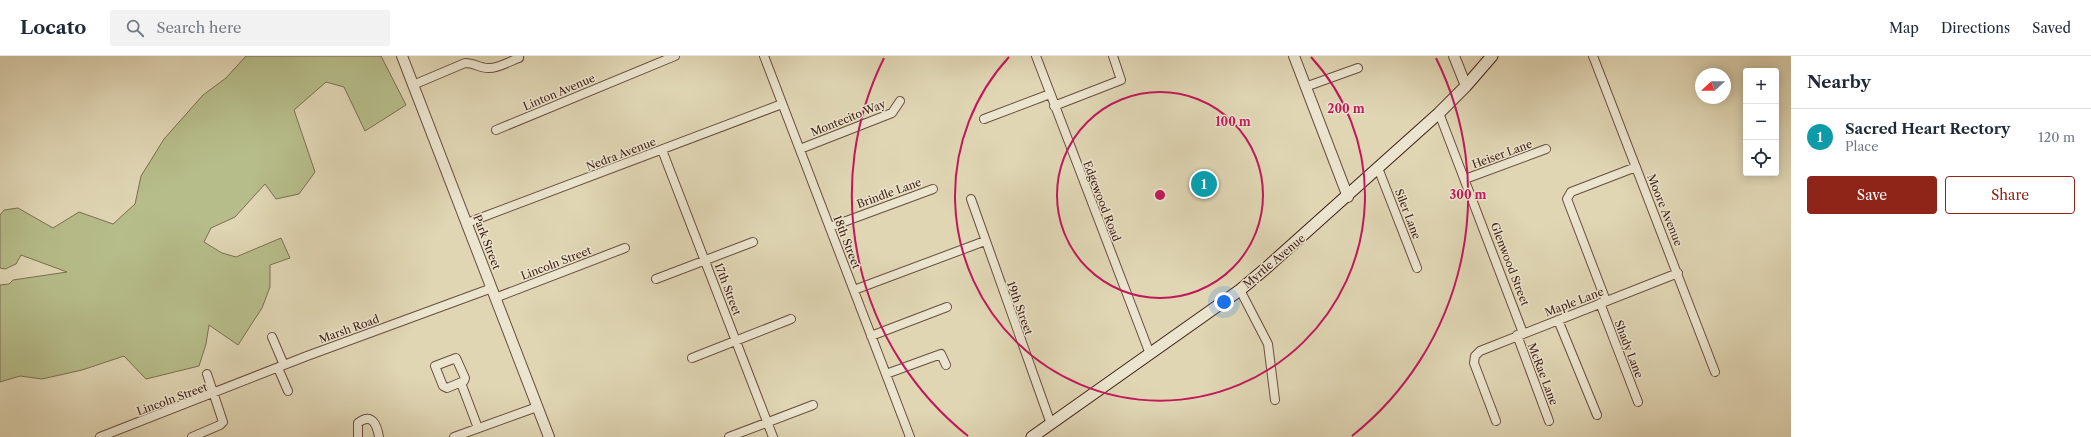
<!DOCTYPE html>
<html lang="en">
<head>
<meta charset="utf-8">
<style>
	:root { --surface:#fff; --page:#f2f2f3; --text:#1f2937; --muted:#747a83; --line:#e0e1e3; --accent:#8f2418 }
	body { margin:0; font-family:"Libre Caslon Text",serif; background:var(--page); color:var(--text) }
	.controls { position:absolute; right:12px; top:12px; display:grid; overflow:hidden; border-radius:4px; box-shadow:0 2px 10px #0003 }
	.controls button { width:36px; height:36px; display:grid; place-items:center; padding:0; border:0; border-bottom:1px solid var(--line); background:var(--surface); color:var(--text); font:20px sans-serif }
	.compass { position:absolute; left:1695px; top:12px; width:36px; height:36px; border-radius:50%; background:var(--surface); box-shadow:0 2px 10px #0003; rotate:249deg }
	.you { position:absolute; left:1224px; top:246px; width:14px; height:14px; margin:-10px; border:3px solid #fff; border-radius:50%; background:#1a73e8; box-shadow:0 0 0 6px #1a73e833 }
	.badge { display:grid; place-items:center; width:26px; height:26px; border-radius:50%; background:var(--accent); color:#fff; font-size:13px; font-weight:700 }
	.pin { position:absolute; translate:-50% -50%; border:2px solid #fff; box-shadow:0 1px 4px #0006 }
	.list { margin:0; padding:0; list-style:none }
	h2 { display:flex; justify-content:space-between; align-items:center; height:52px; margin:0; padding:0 16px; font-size:17px }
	h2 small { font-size:13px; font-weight:400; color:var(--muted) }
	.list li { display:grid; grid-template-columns:26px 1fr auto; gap:12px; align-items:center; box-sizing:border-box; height:56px; padding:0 16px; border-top:1px solid var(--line) }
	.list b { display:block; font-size:15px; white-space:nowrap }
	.list p { margin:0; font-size:13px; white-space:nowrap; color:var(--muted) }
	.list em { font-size:13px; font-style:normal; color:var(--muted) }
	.actions { display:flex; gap:8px; padding:12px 16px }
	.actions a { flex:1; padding:9px 0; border:1px solid var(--accent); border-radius:4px; text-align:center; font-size:14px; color:var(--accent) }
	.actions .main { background:var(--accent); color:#fff }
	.icon { flex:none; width:22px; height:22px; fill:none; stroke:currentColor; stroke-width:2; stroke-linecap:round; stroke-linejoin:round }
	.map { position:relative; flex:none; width:1791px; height:381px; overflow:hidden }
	header { display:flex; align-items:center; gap:24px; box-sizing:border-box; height:56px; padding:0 20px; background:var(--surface); border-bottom:1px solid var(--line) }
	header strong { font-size:19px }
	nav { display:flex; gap:22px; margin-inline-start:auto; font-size:14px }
	.search { width:280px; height:36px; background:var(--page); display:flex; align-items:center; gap:10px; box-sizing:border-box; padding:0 14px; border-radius:4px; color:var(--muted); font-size:15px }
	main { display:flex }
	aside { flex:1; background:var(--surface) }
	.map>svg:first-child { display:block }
	.green { fill:#b6bd8a; stroke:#7b6f50 }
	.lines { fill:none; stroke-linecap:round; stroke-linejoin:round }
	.minor-casing { stroke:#684e3e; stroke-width:10 }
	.tertiary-casing { stroke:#684e3e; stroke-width:12 }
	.secondary-casing { stroke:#402116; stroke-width:13 }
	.minor { stroke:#ebe4ce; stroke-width:8 }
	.tertiary { stroke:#ebe4ce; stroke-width:10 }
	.secondary { stroke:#ebe4ce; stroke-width:11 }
	.ring { fill:none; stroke:#c2185b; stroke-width:2 }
	.labels { text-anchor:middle; stroke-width:3; stroke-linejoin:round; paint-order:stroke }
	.street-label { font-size:11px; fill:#402116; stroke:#ebe4ce }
	.centre { fill:#c2185b; stroke:#ebe4ce; stroke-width:2 }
	.ring-label { font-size:12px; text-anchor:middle; font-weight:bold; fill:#c2185b; stroke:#ebe4ce; stroke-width:3; stroke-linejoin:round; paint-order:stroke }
</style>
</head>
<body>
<header>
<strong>Locato</strong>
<div class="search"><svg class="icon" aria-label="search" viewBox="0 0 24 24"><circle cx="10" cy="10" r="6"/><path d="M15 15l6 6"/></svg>Search here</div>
<nav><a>Map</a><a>Directions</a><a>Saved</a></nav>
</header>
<main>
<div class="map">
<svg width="1791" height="381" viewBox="0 0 1791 381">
	<rect width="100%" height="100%" fill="#e0d6b4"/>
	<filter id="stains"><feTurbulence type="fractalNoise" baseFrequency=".005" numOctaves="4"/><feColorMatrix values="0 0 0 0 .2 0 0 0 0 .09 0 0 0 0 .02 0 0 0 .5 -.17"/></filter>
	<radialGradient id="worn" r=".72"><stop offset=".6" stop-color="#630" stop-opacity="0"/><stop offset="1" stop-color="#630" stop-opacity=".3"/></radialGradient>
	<!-- green -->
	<path class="green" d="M246,0h135l25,49 -41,26 -21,-44 -18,-5 -32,28 21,62 -16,22 -23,5 -11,-15 -30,33 -24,11 -7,14 18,11 14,4 45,-19 9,20 -20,7v22l-8,21 -24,37 -29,-20 -3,19 -7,22 -53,13 -22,-23 -42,14 -40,9 -22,-3 -20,6v-97l9,-1 4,-4 54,-8 -46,-17 -5,9 -11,5 -5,-1v-53l4,-5 14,-2 35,20 26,-16 34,12 22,-20 6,-28 23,-37 39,-44 23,-17z"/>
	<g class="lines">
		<!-- minor casing -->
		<g class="minor-casing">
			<path id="minor" d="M764,0l146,381
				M1036,0l114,298
				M1593,0l122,316
				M413,29l52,-22c9,0 15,5 23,5 9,1 22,-7 31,-10v-2
				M1305,31l53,-19
				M1054,50l67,-26 -8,-24
				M1439,57l84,220
				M984,63l66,-25
				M496,74l179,-74
				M800,93l92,-36 8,-12
				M662,94l111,287
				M1378,112l39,100
				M1465,123l81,-30
				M971,143l80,225
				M467,167l315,-119
				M830,171l103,-38
				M656,223l97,-37
				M854,234l131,-49
				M1240,234l28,54 7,56
				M495,242l130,-50
				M1606,245l-39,-102 4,-7 65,-25
				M1600,247l38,99
				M1558,264l39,95
				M1517,279l32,86
				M871,280l76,-29
				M272,281l12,28
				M456,302l9,20 -1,3 -17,7 -4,-2 -8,-20z
				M692,302l99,-39
				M278,312l10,23
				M886,318l55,-20 5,11
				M461,327l17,45
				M1496,365l-22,-58 1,-7 5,-5 198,-78
				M100,381l207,-81 185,-68
				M192,381l28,-12 3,-3 -16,-48
				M358,381v-14c14,-11 19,2 21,14
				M454,381l83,-30
				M729,381l84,-32"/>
		</g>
		<!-- tertiary casing -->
		<g class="tertiary-casing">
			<path id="tertiary" d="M402,0l147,381
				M1294,0l54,141
				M1454,0l12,30"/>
		</g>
		<!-- secondary casing -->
		<g class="secondary-casing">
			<path id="secondary" d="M1032,381l208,-147 25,-21 174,-156 27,-27 26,-30"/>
		</g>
		<!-- minor -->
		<use href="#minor" class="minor"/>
		<!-- tertiary -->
		<use href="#tertiary" class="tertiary"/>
		<!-- secondary -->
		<use href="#secondary" class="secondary"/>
	</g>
	<!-- distance rings -->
	<g class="ring">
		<circle cx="1160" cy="139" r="103"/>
		<path d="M1311 1A205 205 0 1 1 1009 1"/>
		<path d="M968 380A308 308 0 0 1 884 2M1436 2A308 308 0 0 1 1352 380"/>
	</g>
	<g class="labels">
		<!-- street labels -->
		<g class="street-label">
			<text transform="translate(559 36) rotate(-23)" y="4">Linton Avenue</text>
			<text transform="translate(848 62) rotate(-22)" y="4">Montecito Way</text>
			<text transform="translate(621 98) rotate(-21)" y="4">Nedra Avenue</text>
			<text transform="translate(1502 98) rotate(-20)" y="4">Heiser Lane</text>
			<text transform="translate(889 137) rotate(-20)" y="4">Brindle Lane</text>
			<text transform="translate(1102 145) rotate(69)" y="4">Edgewood Road</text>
			<text transform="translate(1665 154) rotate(68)" y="4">Moore Avenue</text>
			<text transform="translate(1408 158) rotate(69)" y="4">Siler Lane</text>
			<text transform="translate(487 186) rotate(69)" y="4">Park Street</text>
			<text transform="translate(847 186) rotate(69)" y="4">18th Street</text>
			<text transform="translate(1274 205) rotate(-40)" y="4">Myrtle Avenue</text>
			<text transform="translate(556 207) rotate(-21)" y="4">Lincoln Street</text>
			<text transform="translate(1510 208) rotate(69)" y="4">Glenwood Street</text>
			<text transform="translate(728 233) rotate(69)" y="4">17th Street</text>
			<text transform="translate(1574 246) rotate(-21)" y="4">Maple Lane</text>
			<text transform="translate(1020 252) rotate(70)" y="4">19th Street</text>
			<text transform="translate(349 273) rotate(-20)" y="4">Marsh Road</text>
			<text transform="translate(1629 293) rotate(69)" y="4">Shady Lane</text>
			<text transform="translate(1543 318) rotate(69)" y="4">McRae Lane</text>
			<text transform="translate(172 343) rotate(-20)" y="4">Lincoln Street</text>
		</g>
	</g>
	<circle cx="1160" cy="139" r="6" class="centre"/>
	<g class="ring-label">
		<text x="1346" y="57">200 m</text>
		<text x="1233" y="70">100 m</text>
		<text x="1468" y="143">300 m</text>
	</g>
	<rect width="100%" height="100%" filter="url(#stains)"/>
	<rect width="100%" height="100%" fill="url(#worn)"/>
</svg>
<div class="controls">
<button>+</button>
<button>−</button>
<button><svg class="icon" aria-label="locate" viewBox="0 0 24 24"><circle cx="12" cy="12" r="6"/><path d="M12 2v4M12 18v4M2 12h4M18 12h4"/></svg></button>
</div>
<svg class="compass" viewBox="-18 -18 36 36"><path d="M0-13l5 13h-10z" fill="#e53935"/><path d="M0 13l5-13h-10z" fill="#747a83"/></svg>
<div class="you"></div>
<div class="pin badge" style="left:1204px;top:128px;background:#0f9aa8">1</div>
</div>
<aside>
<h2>Nearby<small></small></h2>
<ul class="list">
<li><span class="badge" style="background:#0f9aa8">1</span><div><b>Sacred Heart Rectory</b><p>Place</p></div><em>120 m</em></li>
</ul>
<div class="actions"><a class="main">Save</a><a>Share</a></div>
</aside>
</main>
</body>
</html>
